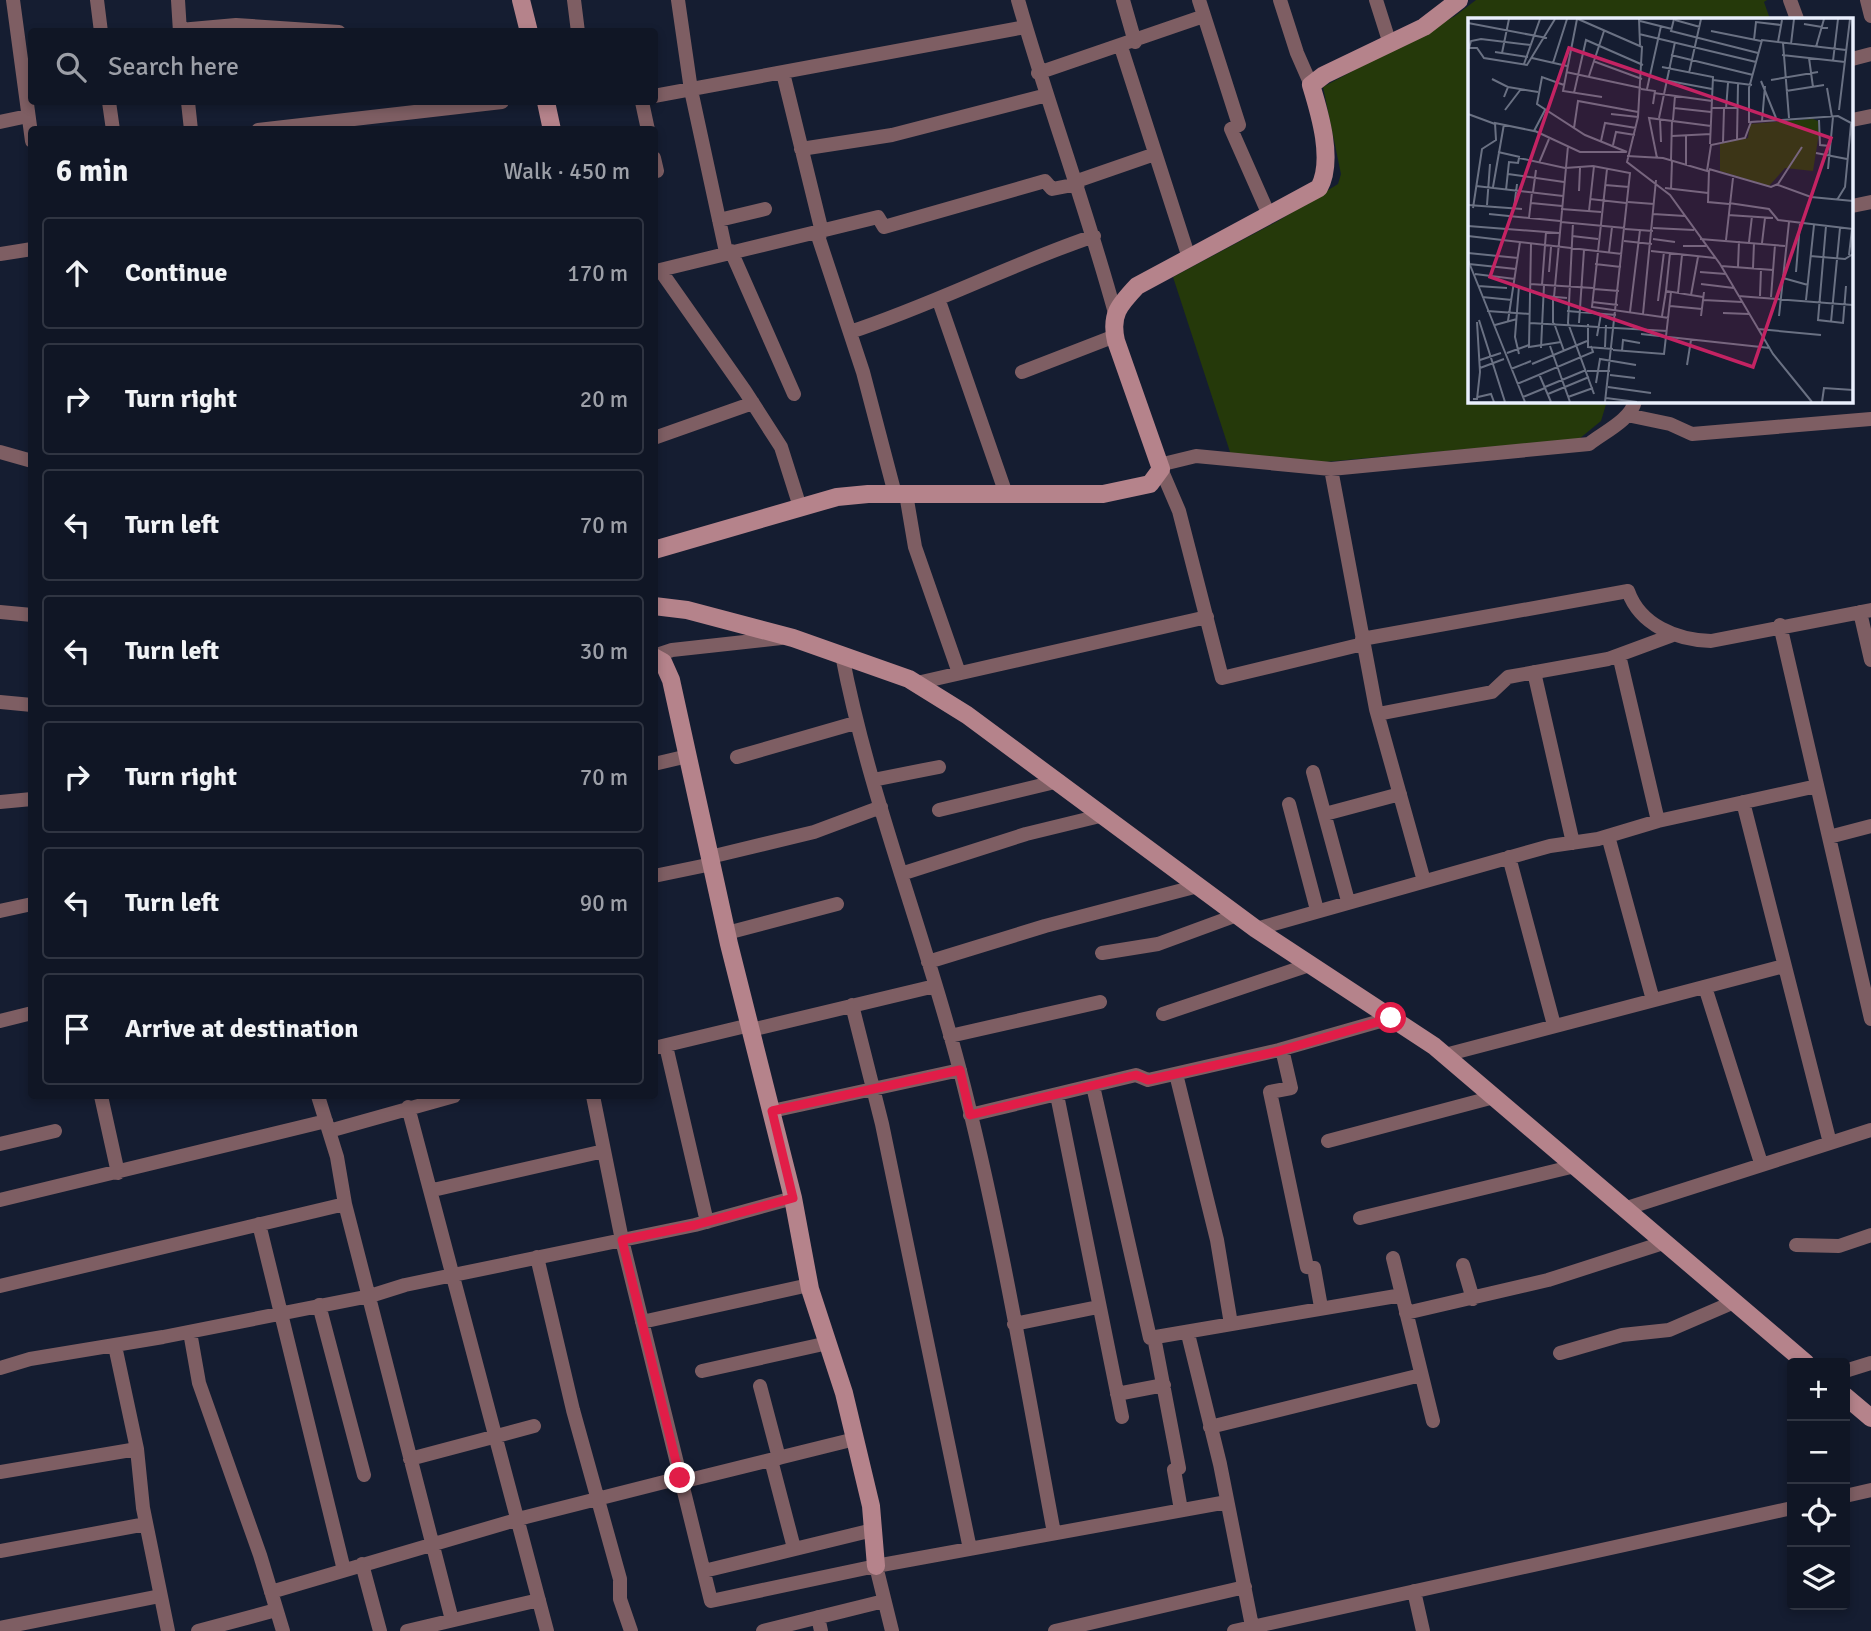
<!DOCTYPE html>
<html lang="en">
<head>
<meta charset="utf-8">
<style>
	:root { --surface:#101625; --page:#191f2d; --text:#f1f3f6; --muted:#9c9fa7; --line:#303542 }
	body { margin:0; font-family:Signika,sans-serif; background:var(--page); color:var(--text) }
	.controls { position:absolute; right:21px; bottom:21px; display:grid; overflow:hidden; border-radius:7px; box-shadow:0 4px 10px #0003 }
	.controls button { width:63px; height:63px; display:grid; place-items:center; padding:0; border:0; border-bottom:2px solid var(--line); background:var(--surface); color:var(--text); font:35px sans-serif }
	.stop { position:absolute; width:21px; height:21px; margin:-16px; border:5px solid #e11d48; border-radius:50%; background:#fff }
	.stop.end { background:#e11d48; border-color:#fff; box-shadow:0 2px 7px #0008 }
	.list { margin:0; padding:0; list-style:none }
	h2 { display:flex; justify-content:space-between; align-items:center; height:91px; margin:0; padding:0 28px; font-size:30px }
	h2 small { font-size:23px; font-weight:400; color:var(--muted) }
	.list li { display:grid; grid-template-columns:46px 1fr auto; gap:21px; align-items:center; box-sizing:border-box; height:112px; margin:0 14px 14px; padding:0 14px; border:2px solid var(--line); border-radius:7px }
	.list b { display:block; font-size:26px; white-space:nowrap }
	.list em { font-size:23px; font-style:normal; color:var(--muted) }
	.icon { flex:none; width:38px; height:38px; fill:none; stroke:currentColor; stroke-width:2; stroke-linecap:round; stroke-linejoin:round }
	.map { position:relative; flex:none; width:1871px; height:1631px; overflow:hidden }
	.search { position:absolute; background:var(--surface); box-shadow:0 4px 10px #0003; left:28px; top:28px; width:630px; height:77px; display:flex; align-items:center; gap:18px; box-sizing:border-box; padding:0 24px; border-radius:7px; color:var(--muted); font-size:26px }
	.panel { position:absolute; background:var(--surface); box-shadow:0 4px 10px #0003; left:28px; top:126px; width:630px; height:973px; border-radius:7px }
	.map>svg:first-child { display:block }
	.green { fill:#25390a }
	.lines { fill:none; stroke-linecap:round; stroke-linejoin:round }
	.street { stroke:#7e5e63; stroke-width:14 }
	.secondary { stroke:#b5838b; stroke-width:18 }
	.route { stroke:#e11d48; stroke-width:9 }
	.inset-road { fill:none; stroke:#6a7183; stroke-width:2 }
	.view { fill:#c42363; fill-opacity:0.15; stroke:#c42363; stroke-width:3.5 }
	.inset-edge { fill:none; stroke:#eaf0fe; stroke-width:3.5 }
</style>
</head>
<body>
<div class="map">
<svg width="1871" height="1631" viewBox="0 0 1871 1631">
	<rect width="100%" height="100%" fill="#151d31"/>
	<!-- green -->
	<path class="green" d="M1767,0l-3,2 6,17h-300v382h137l-6,20 -22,18 -255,23 -93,-7 -58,-178 105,-56 60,-37 3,-10 -18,-87 132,-71 21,-16z"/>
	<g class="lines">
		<!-- street -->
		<path class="street" d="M13,0l19,141
			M97,0l4,32
			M178,0l2,32
			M574,0l4,32
			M678,0l13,90 35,162
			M1018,0c30,105 68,207 97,313
			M1123,0l12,42
			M1199,0l40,125 -8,4 38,86
			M1280,0l17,53 14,32
			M1376,0l14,44
			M1790,0l7,19
			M1867,0l4,16
			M180,30l56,-5 103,7
			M1121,47l68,211
			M1852,59l19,-5
			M783,73l39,159
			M1038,73l166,-57
			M654,96l371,-69
			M109,102l4,28
			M188,102l3,28
			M642,102l6,28
			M1852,120l19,-4
			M0,122l28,-6
			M258,130l244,-28
			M801,149l91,-14 155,-40
			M654,158l3,13
			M1077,181l78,-27
			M1852,206l19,-4
			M719,220l46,-11
			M817,233l46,139 32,122
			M731,251l63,143
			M0,254l32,-5
			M939,301l67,193
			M850,332c83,-27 161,-68 244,-96
			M1022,372l93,-36
			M1627,415l43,9 22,10 179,-15
			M654,438l99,-35
			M0,452l32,9
			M1159,465l37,-9 135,13 258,-25c15,-12 42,-24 46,-43
			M1161,469l18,42 43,167 141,-34
			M1331,469l45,240 48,172
			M906,494l9,53 44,126
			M800,507l-19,-60 -36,-56 -85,-121 218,-53 6,10 161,-46 7,8 26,-5
			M0,612l32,3
			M1860,612l11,48
			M1780,625l91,394
			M1362,639l266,-48c12,34 48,49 83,50l160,-31
			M842,655c27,140 81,274 117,412 40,154 66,310 95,466
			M1619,655l39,166
			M654,656l18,-6 109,-12
			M1534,672l39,171
			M917,683l290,-66
			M0,702l32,3
			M1378,714l114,-22 16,-15 100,-18 65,-24
			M737,757l118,-34
			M654,764l34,-8
			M1313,772l35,129
			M873,780l66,-13
			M0,802l32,-3
			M1743,802l87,341
			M1289,804l28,106
			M939,810l120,-29
			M1325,814l75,-20
			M1608,836l45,164
			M1829,837l42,-11
			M710,857l104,-25 67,-25
			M1509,857l45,168
			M901,874l125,-40 78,-19
			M654,876l58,-12
			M0,911l32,-7
			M1256,929l294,-83 48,-7 60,-18 159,-35
			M727,933l110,-29
			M1102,953l56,-9 79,-29
			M928,962l117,-36 153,-40
			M1705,987l56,176
			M852,1005l30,119 88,425
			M1163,1014l146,-49
			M0,1021l32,-8
			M751,1030l184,-44
			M950,1036l150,-34
			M666,1046l41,176
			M654,1048l96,-23
			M1282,1049l9,39 -21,4 37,175 7,1 7,39
			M1445,1055l339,-89
			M1176,1074l41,166 14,84
			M1093,1086l57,252 252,-43
			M1057,1095l65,322
			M101,1096l17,77
			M318,1096l19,61 8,47 107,416
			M593,1096l29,144 89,361 165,-35 351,-64
			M408,1107l139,524
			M772,1111l188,-41
			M970,1115l166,-40 12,5 131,-30 112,-32
			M329,1131l125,-35
			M1328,1141l166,-44
			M0,1144l55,-13
			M433,1190l171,-39
			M0,1200l326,-79
			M1624,1209l247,-79
			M1360,1218l215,-52
			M259,1224l85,346
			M1796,1245l43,1 32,-11
			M537,1257l36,153 47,169v20l11,32
			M1393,1258l40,163
			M1463,1265l10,34
			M0,1286l345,-82
			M319,1305l45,170
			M1406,1313l142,-33 115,-37
			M642,1322l167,-37
			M1014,1324l84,-17
			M190,1332l9,51 61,172 23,76
			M1188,1334l32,130 33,167
			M1154,1337l25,131 -5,2 7,40
			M115,1346l22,103 6,59 25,123
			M1560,1353l62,-18 47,-5 65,-28
			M0,1368l30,-9 133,-22 207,-41 35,-11 290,-60 98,-27
			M702,1371l126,-28
			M1845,1371l26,-8
			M760,1386l19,72
			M1117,1394l47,-9
			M1210,1427l211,-52
			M410,1459l124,-33
			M771,1460l23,88
			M0,1472l137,-23
			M681,1482l174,-43
			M1845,1496l26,-6
			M0,1551l146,-27
			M362,1564l18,67
			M876,1566l16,65
			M704,1571l169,-41
			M1414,1591l9,40
			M271,1592l255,-75 154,-39
			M818,1617l3,14
			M0,1628l160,-32
			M198,1631l78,-21
			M407,1631l132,-31
			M763,1631l121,-30
			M1055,1631l190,-44
			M1234,1631l558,-123"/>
		<!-- secondary -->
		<path class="secondary" d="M521,0l8,32
			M546,102l6,28
			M654,550l183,-53 31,-3h235l47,-10 11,-15 -45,-128c-6,-26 3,-36 21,-55l182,-98c15,-27 1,-74 -8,-103l13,-10 100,-48 35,-27
			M654,606l33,4 106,28 116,41 58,36 289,214 178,117 372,317
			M654,657l9,5 8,18 58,264 64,254 17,91 34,104 27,113 5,60
			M1845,1396l26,22"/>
	</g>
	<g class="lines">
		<!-- route -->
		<path class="route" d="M680,1478l-58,-238 73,-15 98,-27 -21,-87 188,-41 10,45 166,-40 12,5 131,-29 112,-33"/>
	</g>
	<!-- overview -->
	<g transform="translate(1468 18)">
		<rect width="385" height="385" fill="#151d31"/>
		<path d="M345,101l5,2 1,12 -6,38 -28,-3 -16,18 -49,-15v-28l28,-5 2,-14z" fill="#25390a"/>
		<path class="inset-road" d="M109,1l-14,72 39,6M110,1l64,28 -4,70 -11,45 43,33 50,69 53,90 39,48M171,1l1,26M206,1l-3,12 87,22M207,2l25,7M172,3l32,8M0,5l79,15M336,6l24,4M243,13l50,10M171,16l117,28M286,22l2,-18 25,3M310,24l4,-22M315,25l6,75M0,26v-25M323,26l3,-25M348,29l8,-28M0,30h9l7,10 43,7 28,-46M1,30l2,-7 10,-2 50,6M27,34l33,5M34,35l7,-34M203,37l82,20M314,37l63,7M64,40l35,8M341,40l4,29M125,43l49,18M365,43l5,-42M85,45l14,-44M56,46l16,-45M194,49l51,10 -3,67M98,54l75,16M221,55l12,-54M121,58l15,-45M24,61l16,8 -4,10M196,62l48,9M245,62l39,5M303,62l47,-8M293,63l15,37M96,67l-22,-8 -5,27 48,31 42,17M40,69l30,5M359,70l5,29M173,71l14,2 -2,13M179,71l14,-63M318,73l38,-6M106,75l12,-53 57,25M186,75l58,8M206,90l37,4M243,90h26M258,91l2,-26M37,92l16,-21M371,92l11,-91M0,96l27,10M143,96l27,3M191,100l16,-76M192,101l1,23M205,102l2,-24M351,102l1,25 10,1M294,103l3,-35M281,105v-35l13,-48 84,10M106,110l4,-27 60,11M67,113l45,21h45M204,118l39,-2M218,118v30M269,121l1,-55M133,123l4,-18 31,5M255,124l1,-33M145,127l3,-13 19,3M30,134l22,5M348,135l31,6M159,138l36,2 44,13 4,-26 34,-7 6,-16 87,-6 15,8M189,140l-8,-40 62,8M203,142l1,-40M71,145l10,-24M139,151l-15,138 77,11M241,151l62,18 7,-3 24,-37M360,151l5,-52M241,152l-1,32 21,2M40,156l56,8M137,167l24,2M310,167l33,12 42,4M8,168l87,10M25,169l11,-63M197,170l43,5M203,171l1,-28M38,172l3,-28 9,1 1,-5 46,10 28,-2 37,7 -25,229M111,173l1,-23M65,174l3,-22M122,181l36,4M369,182l8,-13 6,-63M160,184l26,2M63,185l31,3M261,185l40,6 9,11 75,9M0,187l54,4M19,187l3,-41M5,190l9,-59 14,-9 -1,-17 39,8 11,-21M46,190l3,-24M93,191l40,3M121,193l5,-45M21,196l71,7M185,196l32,2M260,197l45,3M61,200l3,-26M93,204l64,6M105,205l-5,100 26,71M0,208l91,7M358,208l-8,94 25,3 3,-37M185,210l41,2M157,211l28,2M0,218l154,18M104,218l26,3M185,221l22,3M232,221l85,7M258,222l7,-62M156,223l28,3M281,224l3,-26M294,225l3,-25M63,226l-2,103 32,-5M215,228h23M183,233l64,7M141,234l3,-25M0,235l50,5M202,235l-4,38 37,6M381,237l3,-26M342,238l35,3 8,-5M0,242l57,142M1,246l47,5M127,246l26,3M253,248l52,4M270,249l1,-26M285,250l1,-25M81,254l2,-25M232,254l26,2M328,254l4,-48M7,256l40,5M315,260l25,7M62,266l63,4M233,266l33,4M74,267l4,-53M10,268l29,2M51,268l-4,51 4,17M126,271l25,2M210,275l4,-38M223,277l7,-38M76,278l23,2M270,278l115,9M292,278l1,-27M14,279l30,3M86,279l14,-151M303,279l4,-52M235,282l39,2M338,282l8,-75M190,283l6,-49M124,284l26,3M202,288l32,3M19,293l43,3M99,293l49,4M162,294l10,-82M255,295l26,1M175,296l13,-134M194,298l4,-25M233,298l3,-24M311,298l10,-94M11,302l26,82M40,303l12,-79M363,304l9,-94M62,305l137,8M85,305v-26M86,305l10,28M111,305l5,-73M120,306v23l25,2M27,307l22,-6M290,311l63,6M173,316l129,14M129,318l4,-22M82,328l20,56M137,329l1,-22M73,330l3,-63M145,332l51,4 7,-62M154,333l1,-11 17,3M39,335l22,-8M12,342l21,-7M64,346l55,-23M219,347l4,-25M12,350l24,-9M43,351l20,-8M119,353h23M71,356l12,28M142,357l25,3M128,365l4,-24 36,6M49,366l76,-32 -2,-6M77,369l41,-17M140,369l43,6M80,376l41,-17M10,379l13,-3 3,8M55,379l22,-9M100,379l25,-9M138,380l31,4M5,381h4l3,-27 -3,-50M354,384l2,-14 29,2"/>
		<path class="view" d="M101,30l262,90 -78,229 -263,-90z"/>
		<rect width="385" height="385" class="inset-edge"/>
	</g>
</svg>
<div class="controls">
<button>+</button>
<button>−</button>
<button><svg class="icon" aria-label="locate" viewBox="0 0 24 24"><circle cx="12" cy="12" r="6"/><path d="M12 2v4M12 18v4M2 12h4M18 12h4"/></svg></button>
<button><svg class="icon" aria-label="layers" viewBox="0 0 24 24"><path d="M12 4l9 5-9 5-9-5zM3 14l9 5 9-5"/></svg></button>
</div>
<div class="stop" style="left:1391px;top:1018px"></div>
<div class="stop end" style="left:680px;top:1478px"></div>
<div class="search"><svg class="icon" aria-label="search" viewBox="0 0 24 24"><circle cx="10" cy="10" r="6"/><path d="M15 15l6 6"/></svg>Search here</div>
<section class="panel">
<h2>6 min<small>Walk · 450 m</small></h2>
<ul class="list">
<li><svg class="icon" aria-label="ahead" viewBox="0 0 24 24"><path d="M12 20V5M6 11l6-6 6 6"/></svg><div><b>Continue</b></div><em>170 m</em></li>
<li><svg class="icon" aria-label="right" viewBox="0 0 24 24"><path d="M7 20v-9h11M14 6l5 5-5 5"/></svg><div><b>Turn right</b></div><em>20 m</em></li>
<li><svg class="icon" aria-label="left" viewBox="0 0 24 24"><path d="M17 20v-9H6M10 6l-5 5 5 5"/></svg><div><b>Turn left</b></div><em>70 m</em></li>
<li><svg class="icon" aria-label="left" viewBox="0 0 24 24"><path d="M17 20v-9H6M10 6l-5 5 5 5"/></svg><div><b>Turn left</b></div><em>30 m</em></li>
<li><svg class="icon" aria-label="right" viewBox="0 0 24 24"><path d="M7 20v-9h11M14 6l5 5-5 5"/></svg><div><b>Turn right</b></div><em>70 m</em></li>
<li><svg class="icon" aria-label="left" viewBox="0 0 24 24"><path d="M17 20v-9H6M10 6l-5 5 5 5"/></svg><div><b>Turn left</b></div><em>90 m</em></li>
<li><svg class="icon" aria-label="arrive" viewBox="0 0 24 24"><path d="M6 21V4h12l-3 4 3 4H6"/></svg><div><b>Arrive at destination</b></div></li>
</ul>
</section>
</div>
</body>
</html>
